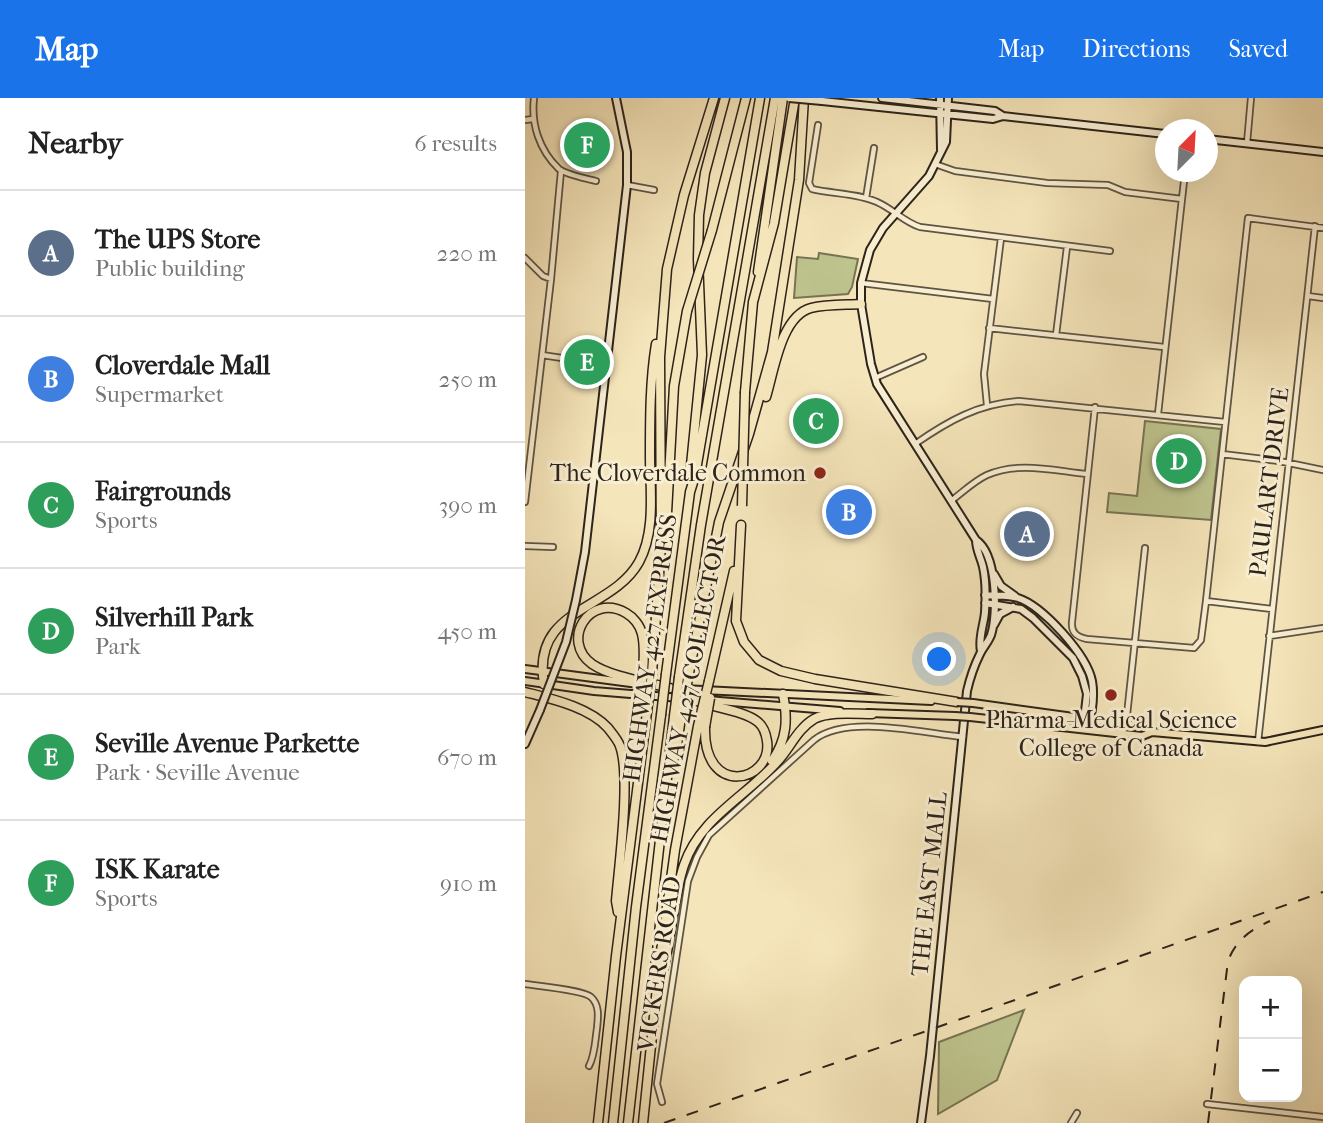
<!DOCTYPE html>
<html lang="en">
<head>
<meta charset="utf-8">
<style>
	:root { --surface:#fff; --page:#f6f6f6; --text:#222; --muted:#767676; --line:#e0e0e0; --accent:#1a73e8 }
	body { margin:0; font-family:"IM FELL French Canon",serif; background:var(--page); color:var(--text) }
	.controls { position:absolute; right:21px; bottom:21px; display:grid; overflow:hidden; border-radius:14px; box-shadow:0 7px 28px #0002 }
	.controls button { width:63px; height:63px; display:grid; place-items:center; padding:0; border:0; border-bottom:2px solid var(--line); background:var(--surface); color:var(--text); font:35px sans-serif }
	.compass { position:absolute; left:630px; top:21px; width:63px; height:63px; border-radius:50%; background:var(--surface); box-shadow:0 7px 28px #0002; rotate:24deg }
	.you { position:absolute; left:415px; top:562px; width:24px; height:24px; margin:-18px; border:5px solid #fff; border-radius:50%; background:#1a73e8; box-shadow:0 0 0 10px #1a73e833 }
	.badge { display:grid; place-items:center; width:46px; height:46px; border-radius:50%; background:var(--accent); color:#fff; font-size:23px; font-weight:700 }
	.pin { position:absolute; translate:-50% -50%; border:4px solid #fff; box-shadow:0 2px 7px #0006 }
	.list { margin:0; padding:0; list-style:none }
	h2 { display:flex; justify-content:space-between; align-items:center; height:91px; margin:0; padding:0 28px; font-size:30px }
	h2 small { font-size:23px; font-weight:400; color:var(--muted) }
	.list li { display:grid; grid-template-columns:46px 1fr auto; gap:21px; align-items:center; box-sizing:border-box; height:126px; padding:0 28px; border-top:2px solid var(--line) }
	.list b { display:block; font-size:26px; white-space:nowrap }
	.list p { margin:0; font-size:23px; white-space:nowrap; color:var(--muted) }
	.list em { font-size:23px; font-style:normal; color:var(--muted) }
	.map { position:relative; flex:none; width:798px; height:1025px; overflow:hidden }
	header { display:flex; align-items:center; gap:42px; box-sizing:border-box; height:98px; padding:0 35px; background:var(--accent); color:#fff }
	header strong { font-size:33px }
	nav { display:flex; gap:38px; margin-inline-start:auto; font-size:24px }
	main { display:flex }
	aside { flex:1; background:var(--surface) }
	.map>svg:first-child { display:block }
	.green { fill:#bec48e; stroke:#767454; stroke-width:2 }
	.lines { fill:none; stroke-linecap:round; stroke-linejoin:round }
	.street-casing { stroke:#5f5442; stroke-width:8 }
	.secondary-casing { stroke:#2d231a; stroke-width:10 }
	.primary-casing { stroke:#2d231a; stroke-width:10 }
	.highway-casing { stroke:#2d231a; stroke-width:11 }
	.street { stroke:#f8eed2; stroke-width:4.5 }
	.secondary { stroke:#f8eed2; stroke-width:6 }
	.primary { stroke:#f5e5ba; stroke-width:6 }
	.highway { stroke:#f5e5ba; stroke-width:8 }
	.rail { stroke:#2d231a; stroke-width:2; stroke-dasharray:12 12; stroke-linecap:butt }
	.secondary-bridge-casing { stroke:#2d231a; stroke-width:10; stroke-linecap:butt }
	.primary-bridge-casing { stroke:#2d231a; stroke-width:10; stroke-linecap:butt }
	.highway-bridge-casing { stroke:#2d231a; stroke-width:11; stroke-linecap:butt }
	.secondary-bridge { stroke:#f8eed2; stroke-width:6 }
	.primary-bridge { stroke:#f5e5ba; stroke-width:6 }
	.highway-bridge { stroke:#f5e5ba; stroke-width:8 }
	.poi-dot { fill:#8f2418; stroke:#f8eed2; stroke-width:2.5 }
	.labels { text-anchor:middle; stroke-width:6; stroke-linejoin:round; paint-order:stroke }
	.poi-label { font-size:24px; fill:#2d231a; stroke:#f8eed2; text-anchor:end }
	.street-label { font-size:24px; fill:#2d231a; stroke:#f8eed2 }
</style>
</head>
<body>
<header>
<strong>Map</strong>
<nav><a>Map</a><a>Directions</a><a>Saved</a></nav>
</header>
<main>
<aside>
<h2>Nearby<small>6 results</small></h2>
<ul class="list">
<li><span class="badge" style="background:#5c6f8a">A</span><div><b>The UPS Store</b><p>Public building</p></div><em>220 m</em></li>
<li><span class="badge" style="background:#3f7fe0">B</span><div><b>Cloverdale Mall</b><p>Supermarket</p></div><em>250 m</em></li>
<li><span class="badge" style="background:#2e9e5b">C</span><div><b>Fairgrounds</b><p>Sports</p></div><em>390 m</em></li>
<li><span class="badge" style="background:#2e9e5b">D</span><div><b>Silverhill Park</b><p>Park</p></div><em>450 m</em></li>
<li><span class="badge" style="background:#2e9e5b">E</span><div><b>Seville Avenue Parkette</b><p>Park · Seville Avenue</p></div><em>670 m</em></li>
<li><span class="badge" style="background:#2e9e5b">F</span><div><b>ISK Karate</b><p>Sports</p></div><em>910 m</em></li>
</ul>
</aside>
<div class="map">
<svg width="798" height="1025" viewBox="0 0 798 1025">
	<rect width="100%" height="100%" fill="#f5e5ba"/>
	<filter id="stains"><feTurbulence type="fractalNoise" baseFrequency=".00286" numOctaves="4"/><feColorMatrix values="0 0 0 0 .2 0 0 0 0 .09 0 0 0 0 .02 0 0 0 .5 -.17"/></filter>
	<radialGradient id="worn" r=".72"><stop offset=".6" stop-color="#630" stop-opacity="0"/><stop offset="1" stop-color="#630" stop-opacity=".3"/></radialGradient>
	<!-- green -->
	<path class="green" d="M294,155l39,6 -6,28 -4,7 -54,4 3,-41 21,2z
		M620,323l76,8 -10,91 -104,-8 2,-19 28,3z
		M499,912l-27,70 -59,34 1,-72z"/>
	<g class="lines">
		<!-- street casing -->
		<g class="street-casing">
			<path id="street" d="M9,0c-3,26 5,52 25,71 8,6 26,9 37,12
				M0,22l8,-1
				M293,27l-9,58 3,6c21,5 45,4 65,13 16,7 27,20 43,25l190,24
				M722,45l4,-45
				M410,66l20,7 92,12 61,2 17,7 57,7
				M102,87l27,5
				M341,100l8,-50
				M0,160l18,18 8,3
				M336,185l132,16
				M783,198l15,2
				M464,230l175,19
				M531,237l11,-88
				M17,257l33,5
				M350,280l48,-21
				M462,307l-3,-31 17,-136
				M570,309l-23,215c-1,11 5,15 15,17l107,9 7,-8 5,-39 42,-383 75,10
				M633,316l27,-242
				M390,346c33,-23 63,-40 104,-43l206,21
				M697,356l57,7 44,9
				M426,403c12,-9 23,-20 36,-26 32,-14 68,-4 100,-1
				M0,404l26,-223 10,-108
				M0,448l28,1
				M681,503l66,8
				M744,538l54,-8
				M601,626l19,-176
				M733,644l57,-516
				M0,886c13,2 58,6 66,13 9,8 7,21 6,31 -2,13 -2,27 -8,38
				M137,1004l-5,-18 31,-203 9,-24 12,-22 105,-95c33,-26 107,-7 149,-3
				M682,1006l116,13
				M546,1025l6,-10"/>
		</g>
		<!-- secondary casing -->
		<g class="secondary-casing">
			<path id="secondary" d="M357,0l113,13 8,5 162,18
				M415,0l1,52
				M297,3l171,18 10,-3
				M682,41l116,13
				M451,442c0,10 5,18 7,27 3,14 3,30 2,45 -1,13 -7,26 -4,39
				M469,476l7,12 14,10
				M460,497c11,1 23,0 33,3 25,8 69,57 74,83 3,16 0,32 -4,48
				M51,502l9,-48 42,-367v-33l-11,-54
				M460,505l36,6 12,9 40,40 9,18 5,18 -4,34
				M469,527l6,-11 13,-7
				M0,646l15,-34
				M396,1025l9,-67 37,-365c3,-13 7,-25 13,-37 3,-7 8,-11 11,-19 7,-22 6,-81 -15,-95l-99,-156 -6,-20 -10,-60v-21l9,-33 13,-22 46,-52 17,-34 2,-44"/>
		</g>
		<!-- primary casing -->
		<g class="primary-casing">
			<path id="primary" d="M0,571l113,15
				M0,583l69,10 86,7
				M158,591l248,12
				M183,602l132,11
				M448,605l159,22 12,2 8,5 113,10 58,-12
				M343,615l87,3
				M445,619l172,19 10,-4"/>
		</g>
		<!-- highway casing -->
		<g class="highway-casing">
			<path id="highway" d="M187,132l34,-132
				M233,174l25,-174
				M220,294l8,-90 21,-79 21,-125
				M241,299c8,-26 15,-81 45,-89 16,-4 34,-3 50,-4
				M165,377l12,-120 -4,-96 1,-44 6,-42 20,-75
				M216,427l-5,96 8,21 15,18 22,11 34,8 142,23
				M141,433l8,-145 13,-75
				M118,574c1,-13 2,-26 -1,-38 -2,-9 -9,-17 -16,-21 -37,-21 -66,28 -34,51 19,13 56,18 78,24
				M127,575l9,-127 -1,-189 7,-88 17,-74 30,-97
				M164,575l30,-151 30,-88 23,-82 27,-172 5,-82
				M141,576l24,-182 5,-16 65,-378
				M154,579l22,-152 74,-427
				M184,583l25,-110
				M19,586c-13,-77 67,-72 95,-122 17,-31 11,-72 11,-106 0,-38 0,-75 6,-112
				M0,594c27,7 64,15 83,36 4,5 10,12 12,18 11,30 -1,120 -4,155l2,11
				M167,601c20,9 51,11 66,23 6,5 8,12 9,19 6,41 -64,58 -62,-14
				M247,663c15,-22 16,-41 11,-67
				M146,667l5,-12 5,-36
				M138,872c9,-34 10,-72 21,-105 16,-47 60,-67 92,-102 13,-13 21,-34 38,-44 15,-8 42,-5 58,-5
				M73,1025l18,-167 31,-244
				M88,1025l23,-216 25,-192
				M103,1025l46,-407
				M118,1025l17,-165 15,-108 23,-124"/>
		</g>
		<!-- street -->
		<use href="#street" class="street"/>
		<!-- secondary -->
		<use href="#secondary" class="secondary"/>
		<!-- primary -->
		<use href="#primary" class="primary"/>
		<!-- highway -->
		<use href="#highway" class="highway"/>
		<!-- rail -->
		<path class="rail" d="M139,1025l659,-231
			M683,1025l20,-162c8,-21 22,-31 42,-40"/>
		<!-- secondary-bridge casing -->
		<g class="secondary-bridge-casing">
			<path id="secondary-bridge" d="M264,0l33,3
				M15,612l26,-68 10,-42"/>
		</g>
		<!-- primary-bridge casing -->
		<g class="primary-bridge-casing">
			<path id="primary-bridge" d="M432,604l16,1
				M430,618l15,1"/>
		</g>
		<!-- highway-bridge casing -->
		<g class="highway-bridge-casing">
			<path id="highway-bridge" d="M162,213l25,-81
				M217,408l3,-114
				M115,612l3,-38
				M122,614l5,-39
				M136,617l5,-41
				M149,618l5,-39
				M156,619l8,-44
				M173,628l11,-45
				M180,629l5,-29"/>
		</g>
		<!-- secondary-bridge -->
		<use href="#secondary-bridge" class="secondary-bridge"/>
		<!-- primary-bridge -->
		<use href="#primary-bridge" class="primary-bridge"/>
		<!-- highway-bridge -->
		<use href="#highway-bridge" class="highway-bridge"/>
	</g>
	<!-- markers -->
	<g class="poi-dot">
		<circle cx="295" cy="375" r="7"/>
		<circle cx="586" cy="597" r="7"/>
	</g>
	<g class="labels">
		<!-- poi labels -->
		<g class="poi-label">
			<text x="281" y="383">The Cloverdale Common</text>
			<text x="586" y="630" text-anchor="middle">Pharma-Medical Science<tspan x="586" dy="28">College of Canada</tspan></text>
		</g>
		<!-- street labels -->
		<g class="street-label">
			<text transform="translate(744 384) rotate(-83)" y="8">PAULART DRIVE</text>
			<text transform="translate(125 550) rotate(-82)" y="8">HIGHWAY 427 EXPRESS</text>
			<text transform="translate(163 591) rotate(-79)" y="8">HIGHWAY 427 COLLECTOR</text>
			<text transform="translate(404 786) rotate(-84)" y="8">THE EAST MALL</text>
			<text transform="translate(134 866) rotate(-81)" y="8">VICKERS ROAD</text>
		</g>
	</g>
	<rect width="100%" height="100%" filter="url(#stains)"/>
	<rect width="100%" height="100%" fill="url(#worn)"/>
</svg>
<div class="controls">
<button>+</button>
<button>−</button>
</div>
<svg class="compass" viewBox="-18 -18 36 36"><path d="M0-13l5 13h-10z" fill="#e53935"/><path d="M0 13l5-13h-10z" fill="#767676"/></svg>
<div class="you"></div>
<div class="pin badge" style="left:502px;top:436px;background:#5c6f8a">A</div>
<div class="pin badge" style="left:324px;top:414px;background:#3f7fe0">B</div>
<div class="pin badge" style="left:291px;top:323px;background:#2e9e5b">C</div>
<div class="pin badge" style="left:654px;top:363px;background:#2e9e5b">D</div>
<div class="pin badge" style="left:62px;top:264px;background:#2e9e5b">E</div>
<div class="pin badge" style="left:62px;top:47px;background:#2e9e5b">F</div>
</div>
</main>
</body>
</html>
